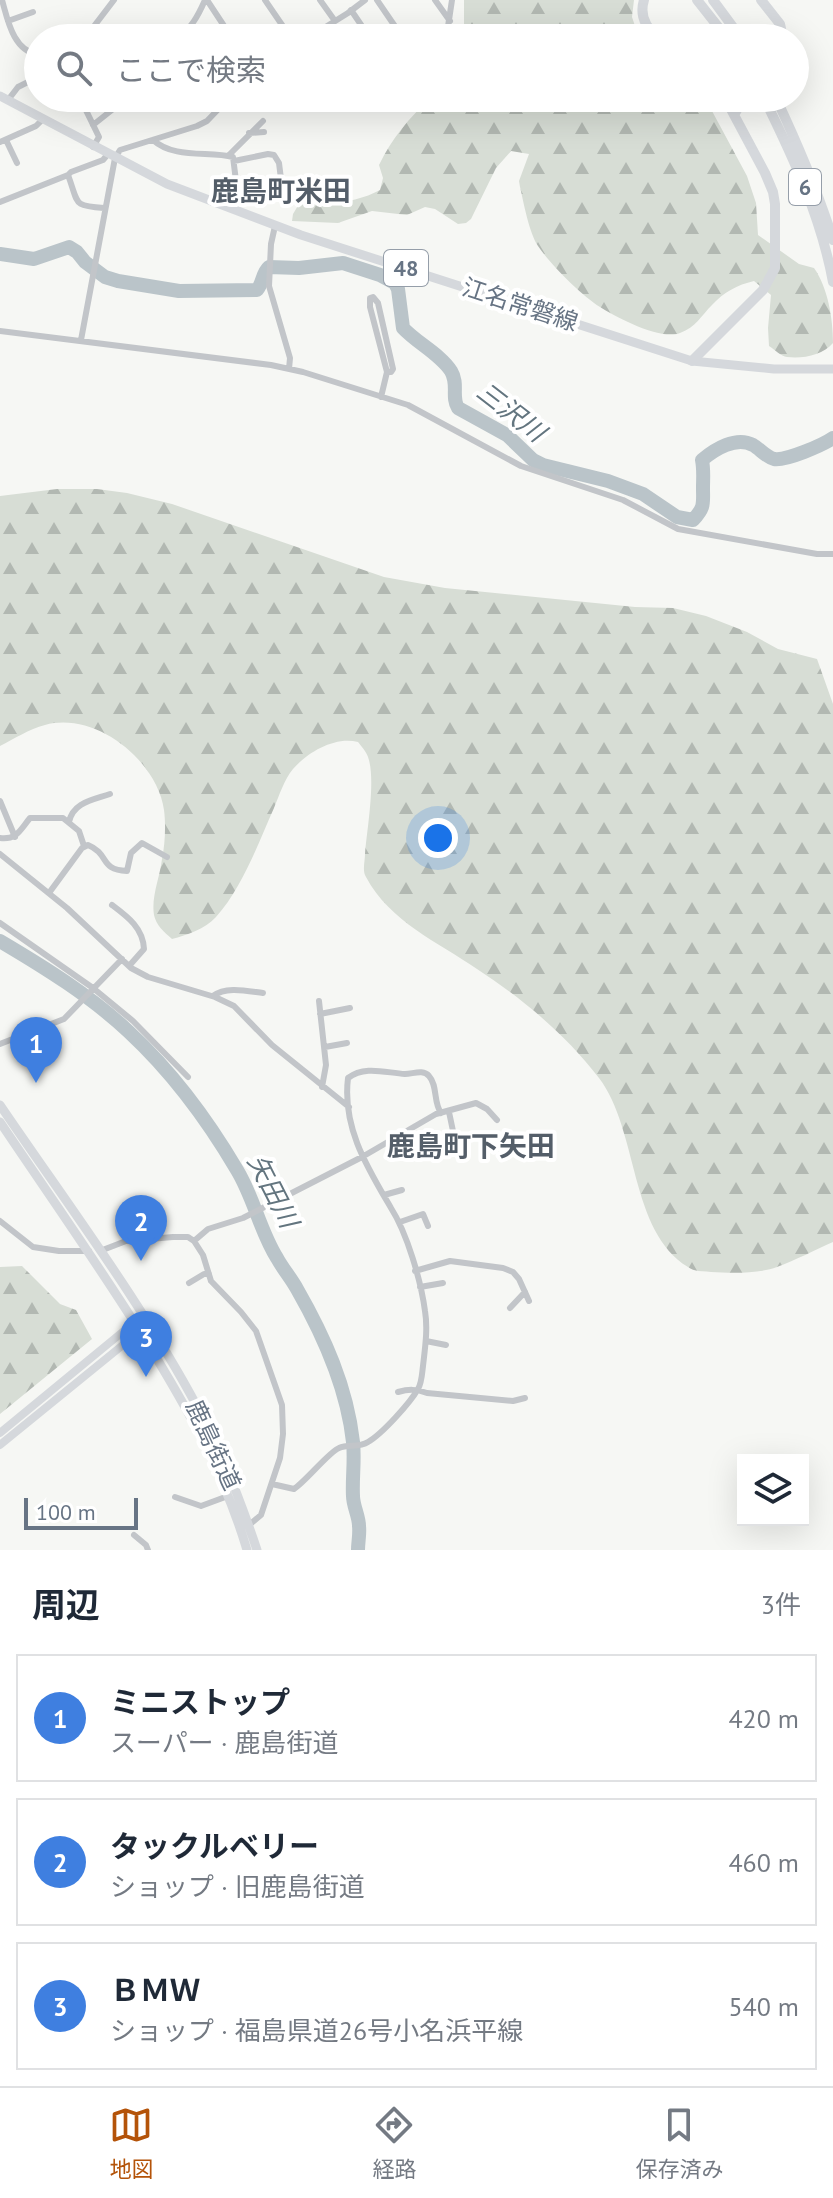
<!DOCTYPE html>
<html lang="ja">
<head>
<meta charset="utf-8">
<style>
	:root { --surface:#fff; --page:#f6f6f7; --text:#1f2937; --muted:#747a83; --line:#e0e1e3; --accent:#b45309 }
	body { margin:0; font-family:"PT Sans","Noto Sans JP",sans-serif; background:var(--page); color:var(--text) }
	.controls { position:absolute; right:24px; bottom:24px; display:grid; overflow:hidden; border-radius:0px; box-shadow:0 8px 32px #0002 }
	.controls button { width:72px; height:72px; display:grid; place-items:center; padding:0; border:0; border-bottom:2px solid var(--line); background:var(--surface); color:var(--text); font:40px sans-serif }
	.scale { position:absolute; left:24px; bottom:20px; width:114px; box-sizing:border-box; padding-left:8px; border:4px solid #677484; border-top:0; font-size:22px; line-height:28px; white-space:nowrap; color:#677484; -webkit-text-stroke:6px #fff; paint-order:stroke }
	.you { position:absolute; left:438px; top:838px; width:28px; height:28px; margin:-20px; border:6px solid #fff; border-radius:50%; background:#1a73e8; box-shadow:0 0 0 12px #1a73e833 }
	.badge { display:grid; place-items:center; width:52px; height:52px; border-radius:50%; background:var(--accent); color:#fff; font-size:26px; font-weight:700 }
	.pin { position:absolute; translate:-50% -66px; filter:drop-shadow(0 2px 4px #0008) }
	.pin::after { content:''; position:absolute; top:42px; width:28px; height:24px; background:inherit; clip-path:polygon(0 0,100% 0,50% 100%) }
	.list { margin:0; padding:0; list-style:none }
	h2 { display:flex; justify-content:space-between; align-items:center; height:104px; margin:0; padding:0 32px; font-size:34px }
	h2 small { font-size:26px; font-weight:400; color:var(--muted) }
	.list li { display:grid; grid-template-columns:52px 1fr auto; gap:24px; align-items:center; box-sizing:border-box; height:128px; margin:0 16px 16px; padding:0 16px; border:2px solid var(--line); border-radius:0px }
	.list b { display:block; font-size:30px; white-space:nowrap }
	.list p { margin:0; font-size:26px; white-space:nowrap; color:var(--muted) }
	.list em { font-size:26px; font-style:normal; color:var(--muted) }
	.icon { flex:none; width:44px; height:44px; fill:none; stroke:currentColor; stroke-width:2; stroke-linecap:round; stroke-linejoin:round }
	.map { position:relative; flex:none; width:833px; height:1550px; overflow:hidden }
	.search { position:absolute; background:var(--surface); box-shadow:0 8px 32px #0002; left:24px; right:24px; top:24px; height:88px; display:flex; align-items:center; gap:20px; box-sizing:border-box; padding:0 28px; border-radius:44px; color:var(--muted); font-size:30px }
	.sheet { height:536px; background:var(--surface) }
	nav { display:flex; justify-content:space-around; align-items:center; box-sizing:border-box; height:112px; border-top:2px solid var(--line); background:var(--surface); font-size:22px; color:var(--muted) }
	nav a { display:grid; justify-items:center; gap:4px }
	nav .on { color:var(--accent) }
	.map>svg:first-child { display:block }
	.forest { fill:url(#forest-firs) }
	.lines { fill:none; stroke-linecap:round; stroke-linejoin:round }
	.river { stroke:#bac4c9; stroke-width:14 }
	.minor { stroke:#c2c5c9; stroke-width:6 }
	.secondary { stroke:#d5d8dc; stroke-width:8 }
	.primary { stroke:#d5d8dc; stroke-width:9 }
	.trunk { stroke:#d5d8dc; stroke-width:10 }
	.labels { text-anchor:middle; stroke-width:8; stroke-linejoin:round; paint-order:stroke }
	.shield { fill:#fff; stroke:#959ea9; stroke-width:2 }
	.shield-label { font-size:22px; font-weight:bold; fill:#677484 }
	.street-label { font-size:24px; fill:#677484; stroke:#fff }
	.water-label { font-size:26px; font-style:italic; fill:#63757f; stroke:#fff }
	.quarter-label { font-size:28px; font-weight:bold; fill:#545e69; stroke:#fff }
</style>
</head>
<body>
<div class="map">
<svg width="833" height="1550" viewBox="0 0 833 1550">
	<defs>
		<pattern id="forest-firs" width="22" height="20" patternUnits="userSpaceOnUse" patternTransform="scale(2)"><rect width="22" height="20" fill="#d7ddd5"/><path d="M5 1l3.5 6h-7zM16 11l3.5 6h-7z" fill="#b2b8b2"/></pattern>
	</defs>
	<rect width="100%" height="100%" fill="#f6f7f4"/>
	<!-- forest -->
	<path class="forest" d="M464,0h170l-2,17 7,21h-175z
		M431,98h274l42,78 9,27 2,32 41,29 15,4c14,20 19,51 19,75 -10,12 -30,16 -46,14 -6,-1 -12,-7 -18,-11l-1,-18 3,-33 -17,-14c-17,4 -30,11 -42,24 -11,11 -16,22 -32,28 -19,8 -64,-16 -80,-26 -19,-12 -50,-43 -62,-61 -9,-14 -14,-42 -18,-59l-1,-6 10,-27 -18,-3 -15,17 -25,51 -5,4 -8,1 -23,-15 -10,-2 -18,8 -35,-4 -34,12 -46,-2 1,-7 9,-15c23,8 56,3 78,-9l3,-12 -4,-13c13,-27 30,-47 52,-67z
		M57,489h40l30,4 45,11 212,73 61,11 190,19 38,1 33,8 41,16 31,17 39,10 16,45v538c-18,8 -37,18 -56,25 -19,7 -46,6 -66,5 -8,-1 -17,0 -23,-5 -59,-36 -49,-136 -89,-189 -33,-43 -76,-79 -122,-109 -39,-27 -87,-47 -111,-92 -4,-6 -1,-16 -1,-23 2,-25 11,-75 3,-97 -2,-6 -7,-11 -10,-15 -23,-6 -50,10 -65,27 -9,11 -14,27 -19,39 -16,36 -32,80 -58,109 -11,12 -29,18 -44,22 -8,-7 -16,-14 -18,-24 -3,-18 6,-38 8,-56 3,-14 4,-34 2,-49 -7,-50 -69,-99 -119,-85 -16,4 -31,14 -45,21v-250z
		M22,1266l38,38 16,6 16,29 -92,75v-147z"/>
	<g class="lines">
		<!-- river -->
		<path class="river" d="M0,254l34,5 35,-12 8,5 8,10 20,15 13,4 61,10 78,-1c6,-7 5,-17 12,-23l30,1 44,-5 37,12 15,8 3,6 5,39c14,15 37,26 48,43 8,13 0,26 7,37l49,27 26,25 10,5 65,16 35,13 34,23 16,3c12,-13 10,-16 10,-32 0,-10 1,-18 -1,-28 13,-11 34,-24 51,-15 7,4 13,12 21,14 12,2 49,-14 59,-21
			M0,941c44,26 91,55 129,91 43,40 78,87 108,138 17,28 23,61 40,88 6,11 14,20 20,31 27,47 50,98 56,153 2,18 -1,36 0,54 0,10 6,20 6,30 1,8 -1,16 -1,24"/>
		<!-- minor -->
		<path class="minor" d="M2,0c6,21 11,50 36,55
			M207,0l25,38
			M265,0l26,38
			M320,0l15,21
			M377,0l26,38
			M435,0l15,21
			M351,10l19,28
			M8,21l25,-9
			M85,38l29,-38
			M177,38c14,-9 21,-22 28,-38
			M308,38l40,-25 17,-13
			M440,38l7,-5 5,-33
			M80,98l19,39 -6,10
			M8,100l10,-13 20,-10
			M93,125l34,-27
			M249,133l15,-1
			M6,140l11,23
			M153,140c21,19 55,11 80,17l3,24 -5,28
			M0,142l36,-16 7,-7
			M229,155l34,-34
			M234,161l34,-7 6,1 5,8 3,24
			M68,175l3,-3 32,-12 5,-6
			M0,202l68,-27c11,29 4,31 36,33
			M275,226l-4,18 -2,42 21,72 -1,11
			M0,331l271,34 32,7 105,33 113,61 102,34 55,29 139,25h16
			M81,340l34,-182 5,-8 77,-24 10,-5 22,-23
			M381,397l6,-25 -17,-65v-9l3,-1 5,6 15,66 -2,3h-4
			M0,801l15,36
			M69,822c4,-20 24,-22 41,-28
			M0,838c17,2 20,-8 30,-20h33l16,13 5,15
			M0,854l67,54 64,60 17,9 67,20 19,9 38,39 77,62
			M49,893l33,-45 6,-3c22,9 11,25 39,26l4,-18 11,-10 25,14
			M112,905c16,12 31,23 32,44l-15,17
			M0,923l93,65 40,33 55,56
			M213,996c13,-10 34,-5 50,-3
			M319,1001l7,64 -4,22
			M320,1014l30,-6
			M0,1044l64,-25 58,-60
			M325,1047l22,-4
			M449,1112l4,19
			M384,1195l18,-5
			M0,1221l33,26 26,4h30
			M400,1222l23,-8 5,12
			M194,1241l14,-12 35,-11 119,-61 74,-43 40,-11 11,6 10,11
			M100,1251l26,-10 47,-4h15l6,4 9,14 8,26 30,31 15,19 26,74 1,29 -3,24 -19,57 -12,10
			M415,1271l35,-10 53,7 10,4 6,7 10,22
			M189,1283l15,-9h5
			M420,1287l23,-4
			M510,1308l15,-16
			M426,1341l20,4
			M398,1392c11,-3 18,-3 29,1l86,8 12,-3
			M272,1484l22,5c12,-8 35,-37 45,-41 9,-4 20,0 29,-6 14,-8 42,-39 50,-53 4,-7 4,-16 5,-23 2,-18 5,-37 2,-55 -4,-30 -18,-78 -34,-103 -24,-41 -49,-81 -43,-130 17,-13 38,-5 57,-4 8,0 18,-5 24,2 9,10 4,26 12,37
			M175,1497l26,9 27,-10
			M134,1535l12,10 2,5"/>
		<!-- secondary -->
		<path class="secondary" d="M0,1433l142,-117
			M0,1445l145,-118"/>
		<!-- primary -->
		<path class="primary" d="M0,96l167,88 134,51 391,126 82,8h59
			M0,1105c68,100 142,198 199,305 24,44 42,92 58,140
			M0,1122c49,73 100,145 146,219 42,68 78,132 101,209"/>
		<!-- trunk -->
		<path class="trunk" d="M644,0c-5,16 2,28 14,38
			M697,0l30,38
			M713,0l28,38
			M761,0l19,24 3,14
			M764,98c29,59 57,119 69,184
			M776,98c22,47 42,93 57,142
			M734,115l10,-17
			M692,361l71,-71 12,-22v-64l-2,-12 -8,-19 -40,-75"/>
	</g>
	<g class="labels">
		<!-- shield labels -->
		<g class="shield">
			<rect x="789" y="169" width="32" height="36" rx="6"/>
			<rect x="384" y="250" width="44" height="36" rx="6"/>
		</g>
		<g class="shield-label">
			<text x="805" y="195">6</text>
			<text x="406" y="276">48</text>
		</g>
		<!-- street labels -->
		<g class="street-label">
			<text transform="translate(520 305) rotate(18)" y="8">江名常磐線</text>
			<text transform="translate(213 1445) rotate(65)" y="8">鹿島街道</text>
		</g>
		<!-- water labels -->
		<g class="water-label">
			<text transform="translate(511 412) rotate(38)" y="9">三沢川</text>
			<text transform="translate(273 1191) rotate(63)" y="9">矢田川</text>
		</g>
		<!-- quarter labels -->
		<g class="quarter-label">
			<text x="281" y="201">鹿島町米田</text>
			<text x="471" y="1156">鹿島町下矢田</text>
		</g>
	</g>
</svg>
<div class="controls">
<button><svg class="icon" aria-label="layers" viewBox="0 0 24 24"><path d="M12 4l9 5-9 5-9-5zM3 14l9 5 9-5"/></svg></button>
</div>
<div class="scale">100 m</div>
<div class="you"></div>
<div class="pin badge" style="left:36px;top:1083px;background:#3f7fe0">1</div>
<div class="pin badge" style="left:141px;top:1261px;background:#3f7fe0">2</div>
<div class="pin badge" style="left:146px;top:1377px;background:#3f7fe0">3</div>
<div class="search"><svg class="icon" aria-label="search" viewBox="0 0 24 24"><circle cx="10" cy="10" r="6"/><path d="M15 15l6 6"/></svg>ここで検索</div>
</div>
<section class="sheet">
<h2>周辺<small>3件</small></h2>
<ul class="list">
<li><span class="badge" style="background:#3f7fe0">1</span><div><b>ミニストップ</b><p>スーパー · 鹿島街道</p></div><em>420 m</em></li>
<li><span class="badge" style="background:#3f7fe0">2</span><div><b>タックルベリー</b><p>ショップ · 旧鹿島街道</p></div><em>460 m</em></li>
<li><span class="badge" style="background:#3f7fe0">3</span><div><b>ＢＭＷ</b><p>ショップ · 福島県道26号小名浜平線</p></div><em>540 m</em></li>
</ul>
</section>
<nav>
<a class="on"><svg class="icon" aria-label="map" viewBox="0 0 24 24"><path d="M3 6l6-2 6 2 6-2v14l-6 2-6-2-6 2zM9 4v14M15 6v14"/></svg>地図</a>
<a><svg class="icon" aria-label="directions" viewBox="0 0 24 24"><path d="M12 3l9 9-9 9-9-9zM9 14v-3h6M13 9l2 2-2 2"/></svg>経路</a>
<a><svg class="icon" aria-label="saved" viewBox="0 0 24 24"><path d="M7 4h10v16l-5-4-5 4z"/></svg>保存済み</a>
</nav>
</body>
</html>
